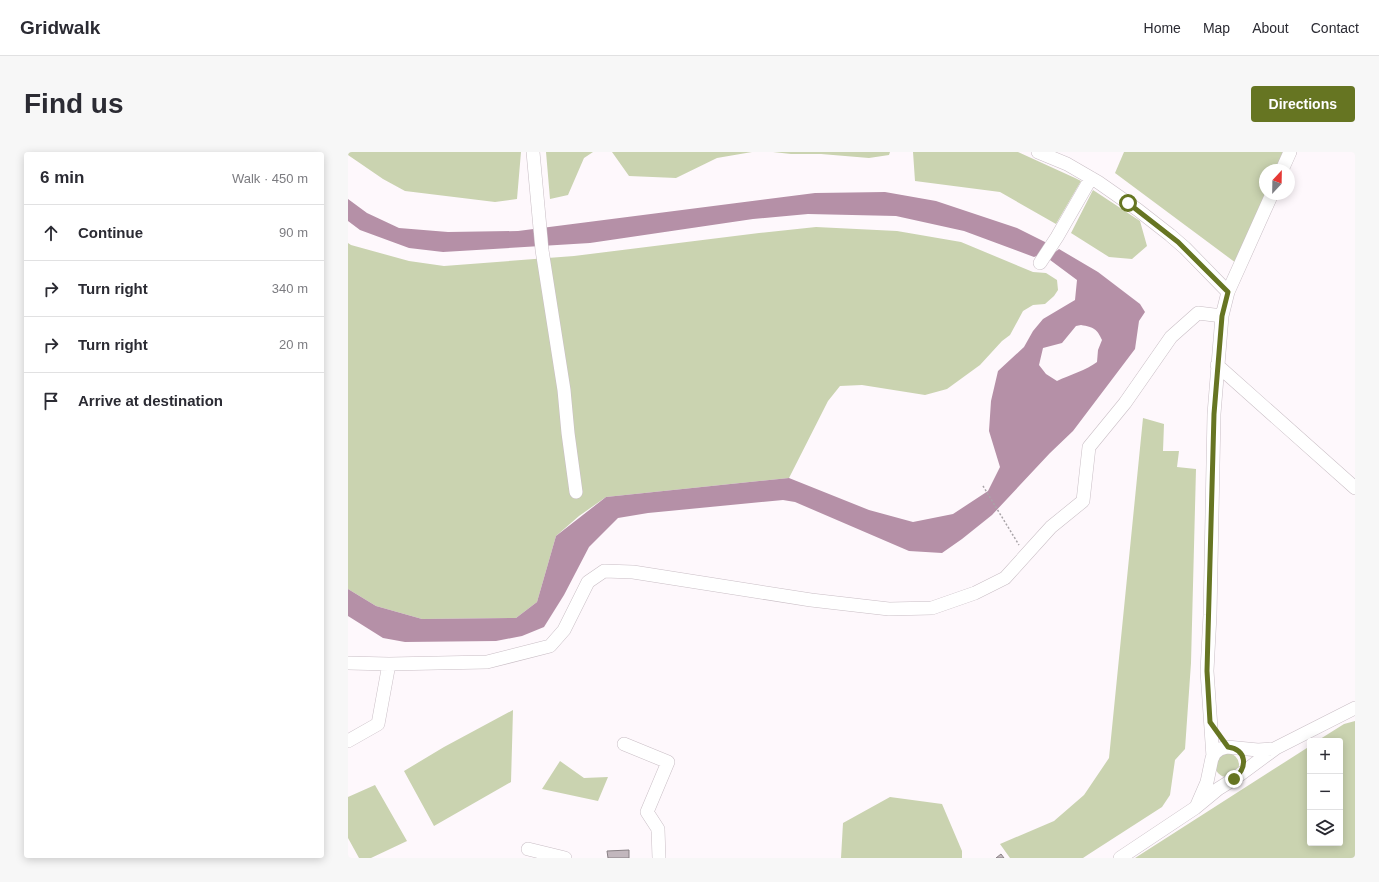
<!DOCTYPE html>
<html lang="en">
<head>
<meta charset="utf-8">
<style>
	:root { --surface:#fff; --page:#f7f7f7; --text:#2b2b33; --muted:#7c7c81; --line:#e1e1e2; --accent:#667522 }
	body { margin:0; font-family:Arial,sans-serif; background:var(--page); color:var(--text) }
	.controls { position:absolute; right:12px; bottom:12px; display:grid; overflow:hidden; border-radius:4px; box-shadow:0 2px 10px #0003 }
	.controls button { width:36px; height:36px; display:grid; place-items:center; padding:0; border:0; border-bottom:1px solid var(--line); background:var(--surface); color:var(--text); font:20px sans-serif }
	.compass { position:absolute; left:911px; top:12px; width:36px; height:36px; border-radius:50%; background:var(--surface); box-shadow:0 2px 10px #0003; rotate:22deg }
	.stop { position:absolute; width:12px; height:12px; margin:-9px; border:3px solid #667522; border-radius:50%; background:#fff }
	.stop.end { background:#667522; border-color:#fff; box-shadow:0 1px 4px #0008 }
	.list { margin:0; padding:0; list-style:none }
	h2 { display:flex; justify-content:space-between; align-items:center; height:52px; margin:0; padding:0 16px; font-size:17px }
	h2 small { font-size:13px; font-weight:400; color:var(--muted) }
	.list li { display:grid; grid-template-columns:26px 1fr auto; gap:12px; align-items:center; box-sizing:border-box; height:56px; padding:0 16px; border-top:1px solid var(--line) }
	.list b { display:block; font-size:15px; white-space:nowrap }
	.list em { font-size:13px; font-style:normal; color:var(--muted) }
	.icon { flex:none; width:22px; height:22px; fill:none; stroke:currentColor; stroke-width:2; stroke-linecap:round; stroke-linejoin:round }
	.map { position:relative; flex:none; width:1007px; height:706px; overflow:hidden; border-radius:4px }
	header { display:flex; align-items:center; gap:24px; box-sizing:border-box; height:56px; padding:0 20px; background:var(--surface); border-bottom:1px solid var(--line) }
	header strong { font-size:19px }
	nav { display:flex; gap:22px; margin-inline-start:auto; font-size:14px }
	.intro { display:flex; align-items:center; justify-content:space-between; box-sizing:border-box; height:96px; padding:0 24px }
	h1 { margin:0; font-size:28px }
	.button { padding:10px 18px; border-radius:4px; background:var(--accent); color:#fff; font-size:14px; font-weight:700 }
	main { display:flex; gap:24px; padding:0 24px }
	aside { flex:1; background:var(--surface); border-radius:4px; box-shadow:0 2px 10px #0003 }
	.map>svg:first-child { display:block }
	.green { fill:#cad3b0 }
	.water { fill:#b590a7; fill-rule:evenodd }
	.building { fill:#c2b7bd; stroke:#888084 }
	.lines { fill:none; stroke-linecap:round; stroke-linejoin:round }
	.minor-casing { stroke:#c9bec5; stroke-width:14 }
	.path { stroke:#a9a4a8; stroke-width:1.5; stroke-dasharray:2 2; stroke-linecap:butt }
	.minor { stroke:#fff; stroke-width:13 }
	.route { stroke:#667522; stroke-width:5 }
</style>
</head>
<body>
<header>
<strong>Gridwalk</strong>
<nav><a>Home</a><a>Map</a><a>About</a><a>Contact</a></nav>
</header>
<div class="intro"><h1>Find us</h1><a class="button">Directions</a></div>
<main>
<aside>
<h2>6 min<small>Walk · 450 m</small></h2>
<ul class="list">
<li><svg class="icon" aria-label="ahead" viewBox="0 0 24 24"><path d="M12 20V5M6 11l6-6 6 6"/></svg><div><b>Continue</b></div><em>90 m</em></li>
<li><svg class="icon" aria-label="right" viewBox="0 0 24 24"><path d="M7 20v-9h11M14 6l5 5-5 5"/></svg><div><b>Turn right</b></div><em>340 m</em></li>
<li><svg class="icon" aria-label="right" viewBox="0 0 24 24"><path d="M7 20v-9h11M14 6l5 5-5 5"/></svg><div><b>Turn right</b></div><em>20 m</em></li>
<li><svg class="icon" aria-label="arrive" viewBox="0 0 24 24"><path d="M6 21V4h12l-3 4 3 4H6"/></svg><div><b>Arrive at destination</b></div></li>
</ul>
</aside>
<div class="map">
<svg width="1007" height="706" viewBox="0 0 1007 706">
	<rect width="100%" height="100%" fill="#fef8fc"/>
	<!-- green -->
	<path class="green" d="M0,0h173l-4,47 -22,3 -90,-11 -22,-12 -35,-24z
		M198,0h47l-9,6 -16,37 -18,4z
		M264,0h140l-35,6 -41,20 -47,-2z
		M425,0h117l-1,3 -20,3 -48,-4h-30z
		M565,0h105l57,26 6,3 -25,43 -56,-32 -85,-11z
		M776,0h166l-8,18h-17v24l-29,69 -121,-90z
		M745,38l47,31 7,25 -15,13 -23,-2 -38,-24z
		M468,75l81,4 64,11 72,30 13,1 11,7 1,10 -4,6 -9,8 -12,1 -10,6 -13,24 -8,6 -22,24 -33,24 -22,6 -63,-10 -22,1 -12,15 -39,77 -183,19 -27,19 -23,20 -19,66 -21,16 -94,1 -46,-13 -28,-17v-346l3,2 58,16 35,5 130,-10 185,-23z
		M795,266l21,6 -1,27h16l-2,16 19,2 -5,194 -6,86 -10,11 -5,35 -8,12 -73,47 -6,4h-73l-10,-14 54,-23 30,-26 25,-37z
		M165,558l-2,72 -77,44 -30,-55 40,-24z
		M1007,569v137h-220l175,-112v97h30v-102h-23l27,-17z
		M867 613a12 12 0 1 1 24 0a12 12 0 1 1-24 0Z
		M212,609l24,17 24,-1 -10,24 -56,-12z
		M27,633l32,56 -36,17h-12l-11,-20v-41z
		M542,645l52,7 20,47v7h-121l2,-35z"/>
	<!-- water -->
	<path class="water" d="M537,40l51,9 81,27 28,14v8l9,3 5,-4 39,23 42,32 5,8 -6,9 -4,28 -62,82 -23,22 -58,62 -30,24 -20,14 -33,-2 -114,-49 -12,-2 -135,13 -30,5 -29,29 -25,48 -20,32 -22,9 -26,5 -91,1 -22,-4 -35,-22v-27l28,17 46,13 94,-1 21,-16 19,-66 50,-39 183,-19 80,32 44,12 40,-8 35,-23 12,-24 -11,-36 2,-30 7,-30 26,-24 9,-16 10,-12 32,-19 2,-20 -35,-26 -8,3 -70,-26 -68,-15 -88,-2 -55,5 -163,24 -147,9 -34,-4 -49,-18 -12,-9v-22l19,14 32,15 49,4 70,-1 297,-38zM733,173c13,2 16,4 21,15l-4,10 -1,12c-10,8 -28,13 -40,19l-11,-7 -7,-9 4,-17 19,-5 14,-17z"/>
	<!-- building -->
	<path class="building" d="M281,698v8h-21l-1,-7z
		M653,702l3,4h-8z"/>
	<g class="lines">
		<!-- minor casing -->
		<g class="minor-casing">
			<path id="minor" d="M185,0l9,98 22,140 4,43 8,59
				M690,0l29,12 31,18 40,28 32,25 15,13 43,44
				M934,18l8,-18
				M692,111l17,-26 34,-59
				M869,213l138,123
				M0,511l41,1 98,-2 63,-16 14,-16 24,-48 16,-11 29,1 178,28 78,9 43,-1 43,-15 30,-15 46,-51 32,-26 6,-54 36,-44 46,-66 27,-24 24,3
				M0,589l30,-17 11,-60
				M276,592l44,18 -21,50 11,17 1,29
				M865,605l-6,-86 3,-56 4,-201 8,-98 6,-24 44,-98
				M849,653l10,-23 5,-24 3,-5 5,-4 7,-2 31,3 16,-1
				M180,697l37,9
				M772,706l75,-50 23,-19 16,-10 42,-31 79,-40"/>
		</g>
		<!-- path -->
		<path class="path" d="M635,334l36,59"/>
		<!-- minor -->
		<use href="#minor" class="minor"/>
	</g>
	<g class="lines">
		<!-- route -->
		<path class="route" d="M780,51l50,39 50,50 -6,24 -8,98 -7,257 3,51 18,25c19,3 20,20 6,32"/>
	</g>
</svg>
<div class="controls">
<button>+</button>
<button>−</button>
<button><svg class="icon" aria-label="layers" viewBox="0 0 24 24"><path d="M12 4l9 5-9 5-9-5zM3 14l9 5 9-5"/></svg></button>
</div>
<svg class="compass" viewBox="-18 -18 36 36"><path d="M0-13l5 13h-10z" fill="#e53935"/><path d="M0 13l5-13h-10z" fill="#7c7c81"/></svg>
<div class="stop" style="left:780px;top:51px"></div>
<div class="stop end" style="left:886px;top:627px"></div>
</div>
</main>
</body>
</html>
